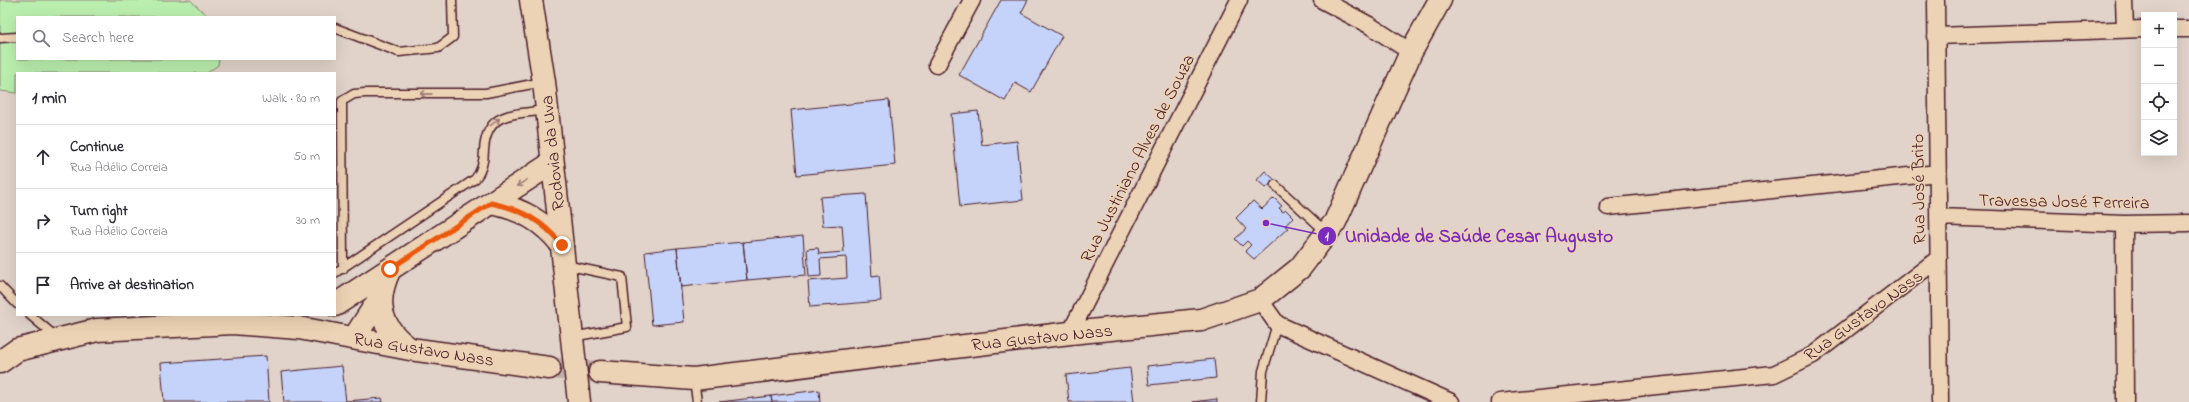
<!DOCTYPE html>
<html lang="en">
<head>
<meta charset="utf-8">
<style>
	:root { --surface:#fff; --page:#f2f2f3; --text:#2b2b33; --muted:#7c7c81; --line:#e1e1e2 }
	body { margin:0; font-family:"Indie Flower",sans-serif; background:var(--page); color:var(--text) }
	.controls { position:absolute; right:12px; top:12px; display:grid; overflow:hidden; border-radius:0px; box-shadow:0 4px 16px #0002 }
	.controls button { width:36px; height:36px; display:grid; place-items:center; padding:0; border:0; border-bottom:1px solid var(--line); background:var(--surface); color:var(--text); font:20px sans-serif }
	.stop { position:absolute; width:12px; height:12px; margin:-9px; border:3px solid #ea580c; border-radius:50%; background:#fff }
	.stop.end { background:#ea580c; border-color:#fff; box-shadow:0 1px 4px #0008 }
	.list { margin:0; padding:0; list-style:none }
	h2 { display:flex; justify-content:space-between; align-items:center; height:52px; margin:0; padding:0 16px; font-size:17px }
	h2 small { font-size:13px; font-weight:400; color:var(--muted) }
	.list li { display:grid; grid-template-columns:26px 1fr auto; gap:12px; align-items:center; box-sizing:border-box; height:64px; padding:0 16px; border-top:1px solid var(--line) }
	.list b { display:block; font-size:15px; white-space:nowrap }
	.list p { margin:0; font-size:13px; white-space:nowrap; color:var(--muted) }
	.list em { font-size:13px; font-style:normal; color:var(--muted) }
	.icon { flex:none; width:22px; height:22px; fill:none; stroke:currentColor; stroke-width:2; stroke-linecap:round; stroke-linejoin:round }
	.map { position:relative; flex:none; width:2189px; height:402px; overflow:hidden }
	.search { position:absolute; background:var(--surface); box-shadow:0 4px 16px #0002; left:16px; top:16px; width:320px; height:44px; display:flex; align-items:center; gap:10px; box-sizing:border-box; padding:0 14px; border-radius:0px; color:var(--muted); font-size:15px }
	.panel { position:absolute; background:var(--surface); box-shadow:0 4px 16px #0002; left:16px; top:72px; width:320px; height:244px; border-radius:0px }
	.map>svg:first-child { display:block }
	.green { fill:#baeeae; stroke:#82866c }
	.building { fill:#c5d3fa; stroke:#4a1f2b }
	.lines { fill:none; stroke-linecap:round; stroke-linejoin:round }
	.secondary-tunnel { stroke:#c3afaa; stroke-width:22; stroke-dasharray:22 11; stroke-linecap:butt }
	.lane-casing { stroke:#4a1f2b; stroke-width:11 }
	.street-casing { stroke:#4a1f2b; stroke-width:19 }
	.secondary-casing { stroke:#4a1f2b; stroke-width:25 }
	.highway-casing { stroke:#4a1f2b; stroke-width:25 }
	.lane { stroke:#edd3b5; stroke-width:8 }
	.street { stroke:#edd3b5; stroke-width:16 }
	.secondary { stroke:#edd3b5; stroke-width:22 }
	.highway { stroke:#edd3b5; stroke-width:22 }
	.oneway { stroke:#9c7970 }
	.route { stroke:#ea580c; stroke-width:5 }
	.labels { text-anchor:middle; stroke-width:3; stroke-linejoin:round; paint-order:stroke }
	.street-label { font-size:18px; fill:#4a1f2b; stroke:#edd3b5 }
	.leader { fill:none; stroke:#7b2cbf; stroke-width:1.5 }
	.callout-dot { fill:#7b2cbf; stroke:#edd3b5; stroke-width:1.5 }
	.mark-label { font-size:12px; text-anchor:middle; font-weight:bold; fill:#fff }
	.callout-label { font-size:19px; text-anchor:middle; font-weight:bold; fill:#7b2cbf; stroke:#edd3b5; stroke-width:3; stroke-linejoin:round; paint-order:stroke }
</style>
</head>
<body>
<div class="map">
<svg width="2189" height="402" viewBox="0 0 2189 402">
	<rect width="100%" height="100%" fill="#e1d3ca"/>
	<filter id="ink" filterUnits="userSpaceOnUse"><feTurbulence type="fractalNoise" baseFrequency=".025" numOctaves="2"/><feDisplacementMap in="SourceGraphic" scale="8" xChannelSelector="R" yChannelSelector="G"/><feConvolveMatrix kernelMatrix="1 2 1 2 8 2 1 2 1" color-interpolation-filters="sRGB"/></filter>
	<g filter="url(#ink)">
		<!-- green -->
		<path class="green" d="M0,0h190l19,17h-192v42h202l-1,6 -11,8h-190v20l-17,-2z"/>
		<!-- building -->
		<path class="building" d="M1001,0h27l-7,13 41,23 -31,56 -16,-9 -10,18 -46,-26z
			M889,100l6,65 -98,10 -6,-65z
			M978,111l4,34 35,-4 6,59 -63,7 -9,-93z
			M1265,171l10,9 -9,8 -9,-8z
			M866,194l6,82 7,-1 2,26 -71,6 -2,-26 39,-3 -1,-21 -26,2 1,17 -12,1 -2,-28 11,-1 1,6 25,-2 -2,-27 -19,1 -3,-29z
			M1274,198l8,8 -3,2 4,4 3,-2 7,7 -8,9 3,2 -34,31 -9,-8 6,-6 -4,-4 -5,5 -7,-7 11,-10 -10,-11 17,-17 9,8z
			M803,236l3,39 -59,5 -4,-38z
			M743,242l4,38 -66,7 -4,-39z
			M677,248l7,74 -32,3 -7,-73z
			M266,356l3,46h-105l-3,-39z
			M1214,359l2,19 -67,7 -2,-19z
			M342,366l4,36h-62l-3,-30z
			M1130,368l4,34h-65l-3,-27z
			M819,390l1,12h-48l-1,-6z
			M771,396l1,6h-53z
			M382,398l1,4h-37v-1z
			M1217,399v3h-25z"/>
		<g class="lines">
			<!-- secondary-tunnel -->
			<path class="secondary-tunnel" d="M549,368l51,4"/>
			<!-- lane casing -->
			<g class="lane-casing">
				<path id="lane" d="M335,28l64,24 39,-4 15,-11 -1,-37
					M0,38l17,-1
					M1275,185l51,47
					M565,265l57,12 5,50 -55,10
					M343,269l-1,-168 12,-7 11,-1h121l57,-11
					M335,273l140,-94c7,-8 9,-19 9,-29 3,-40 30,-35 62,-40
					M0,286l17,18
					M30,315l26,22
					M694,379l3,23
					M1261,402l2,-31 14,-47"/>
			</g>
			<!-- street casing -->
			<g class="street-casing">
				<path id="street" d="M1322,0l47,25 42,27
					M1936,0l4,402
					M2124,0l1,29
					M2174,29h15
					M1936,36l208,-7
					M937,65l35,-65
					M1608,207l330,-34
					M1938,217l186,7 65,-1
					M2124,224l1,178
					M1260,300l17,24 174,78
					M1070,333l169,-333
					M1500,402l274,-28 39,-19 126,-97"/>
			</g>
			<!-- secondary casing -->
			<g class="secondary-casing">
				<path id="secondary" d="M491,203c31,6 52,18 71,42
					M390,269c-16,33 -11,58 20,80
					M335,305l217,-142
					M354,338l26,-40
					M0,362l17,-12 80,-20 136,-7 66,5 111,21 139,19
					M600,372l94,7 376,-46 131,-13 59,-20 40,-32 35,-46 76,-170 29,-52"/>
			</g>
			<!-- highway casing -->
			<g class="highway-casing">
				<path id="highway" d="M531,0l13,82 35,320"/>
			</g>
			<!-- lane -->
			<use href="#lane" class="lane"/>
			<!-- street -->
			<use href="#street" class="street"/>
			<!-- secondary -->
			<use href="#secondary" class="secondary"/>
			<!-- highway -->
			<use href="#highway" class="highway"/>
		</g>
		<!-- one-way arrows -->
		<defs><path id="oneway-shaft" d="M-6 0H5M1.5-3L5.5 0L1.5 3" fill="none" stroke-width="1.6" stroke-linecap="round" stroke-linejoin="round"/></defs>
		<g class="oneway">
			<use href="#oneway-shaft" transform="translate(426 94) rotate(-179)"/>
			<use href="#oneway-shaft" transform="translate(495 122) rotate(-38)"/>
			<use href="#oneway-shaft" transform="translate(522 183) rotate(147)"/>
		</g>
	</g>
	<g class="lines" filter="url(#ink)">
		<!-- route -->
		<path class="route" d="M390,269l101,-66c30,6 52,18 71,42"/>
	</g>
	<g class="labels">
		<!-- street labels -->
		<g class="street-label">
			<text transform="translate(552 153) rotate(-96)" y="6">Rodovia da Uva</text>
			<text transform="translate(1137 158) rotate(-63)" y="6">Rua Justiniano Alves de Souza</text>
			<text transform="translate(1918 189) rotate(-91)" y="6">Rua José Brito</text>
			<text transform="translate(2064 201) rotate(1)" y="6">Travessa José Ferreira</text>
			<text transform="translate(1863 315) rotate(-36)" y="6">Rua Gustavo Nass</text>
			<text transform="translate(1042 337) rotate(-6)" y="6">Rua Gustavo Nass</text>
			<text transform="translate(424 349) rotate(9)" y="6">Rua Gustavo Nass</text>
		</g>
	</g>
	<!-- callouts -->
	<path class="leader" d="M1266 223L1327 236"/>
	<g class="callout-dot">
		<circle cx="1266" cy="223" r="4"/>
		<circle cx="1327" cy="236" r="10"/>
	</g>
	<g class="mark-label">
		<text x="1327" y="240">1</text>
	</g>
	<g class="callout-label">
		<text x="1479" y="242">Unidade de Saúde Cesar Augusto</text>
	</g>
</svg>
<div class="controls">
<button>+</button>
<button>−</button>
<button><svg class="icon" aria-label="locate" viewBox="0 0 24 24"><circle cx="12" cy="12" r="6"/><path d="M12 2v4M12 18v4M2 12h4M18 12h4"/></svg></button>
<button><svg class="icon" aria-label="layers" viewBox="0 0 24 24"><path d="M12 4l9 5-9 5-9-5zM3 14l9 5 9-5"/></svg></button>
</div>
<div class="stop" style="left:390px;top:269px"></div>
<div class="stop end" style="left:562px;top:245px"></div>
<div class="search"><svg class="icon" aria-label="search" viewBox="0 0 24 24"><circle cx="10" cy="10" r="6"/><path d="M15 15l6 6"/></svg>Search here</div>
<section class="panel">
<h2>1 min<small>Walk · 80 m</small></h2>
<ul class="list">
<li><svg class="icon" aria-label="ahead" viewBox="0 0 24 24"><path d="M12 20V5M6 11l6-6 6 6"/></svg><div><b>Continue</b><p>Rua Adélio Correia</p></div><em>50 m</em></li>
<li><svg class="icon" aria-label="right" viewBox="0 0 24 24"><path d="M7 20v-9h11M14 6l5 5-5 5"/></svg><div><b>Turn right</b><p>Rua Adélio Correia</p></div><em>30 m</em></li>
<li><svg class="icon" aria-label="arrive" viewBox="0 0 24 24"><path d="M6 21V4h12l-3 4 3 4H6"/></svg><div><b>Arrive at destination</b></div></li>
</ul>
</section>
</div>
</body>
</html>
